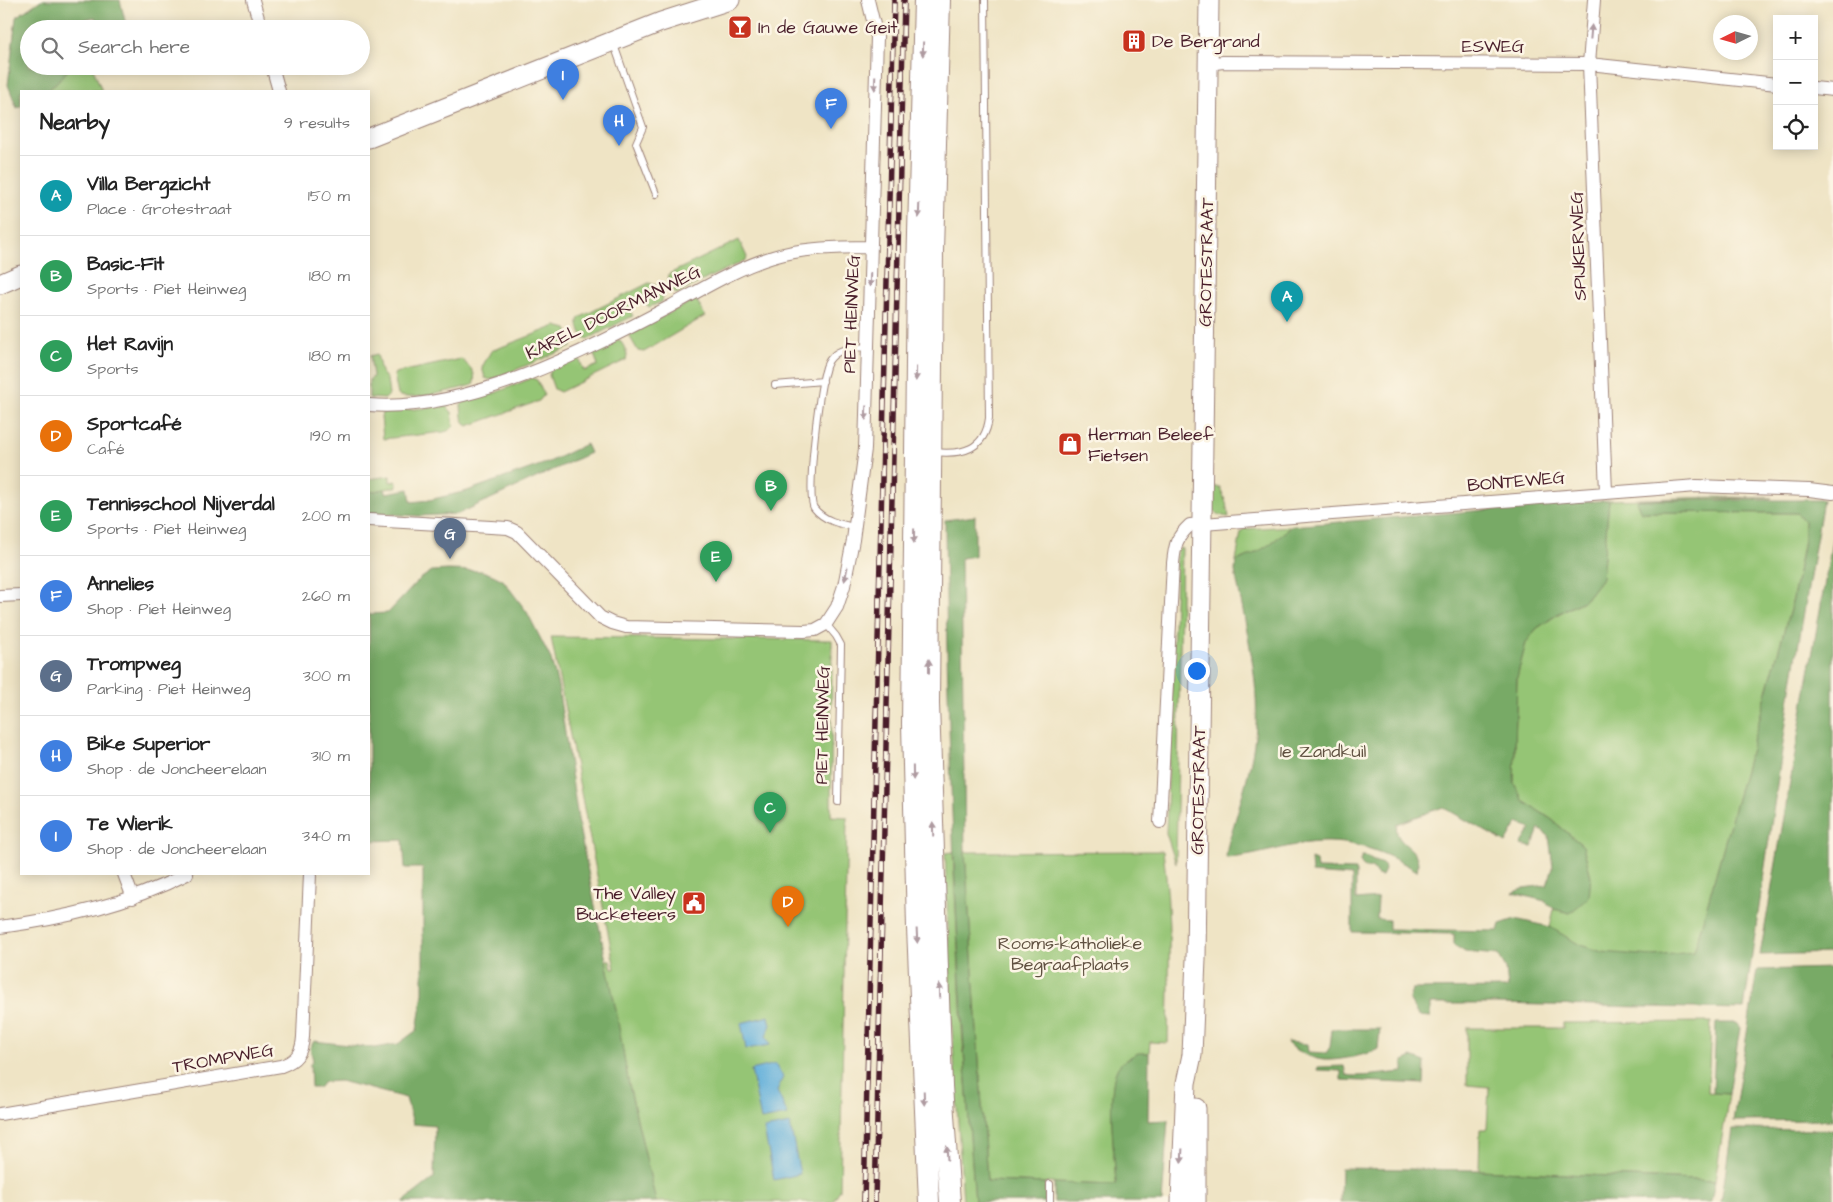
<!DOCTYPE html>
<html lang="en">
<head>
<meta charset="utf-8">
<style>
	:root { --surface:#fff; --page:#f2f2f2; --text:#222; --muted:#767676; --line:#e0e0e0; --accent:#c8321e }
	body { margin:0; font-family:"Architects Daughter",sans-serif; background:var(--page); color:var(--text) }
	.controls { position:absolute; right:15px; top:15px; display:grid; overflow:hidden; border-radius:0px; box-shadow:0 2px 12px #0003 }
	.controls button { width:45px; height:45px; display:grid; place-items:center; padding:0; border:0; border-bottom:1px solid var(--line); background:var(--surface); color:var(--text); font:25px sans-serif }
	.compass { position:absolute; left:1713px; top:15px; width:45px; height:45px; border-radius:50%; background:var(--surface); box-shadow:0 2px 12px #0003; rotate:265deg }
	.you { position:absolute; left:1196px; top:670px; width:18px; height:18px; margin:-12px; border:4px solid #fff; border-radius:50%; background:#1a73e8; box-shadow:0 0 0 8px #1a73e833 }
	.badge { display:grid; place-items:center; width:32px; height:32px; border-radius:50%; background:var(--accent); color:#fff; font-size:16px; font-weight:700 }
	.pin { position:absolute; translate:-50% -41px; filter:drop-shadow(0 1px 2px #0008) }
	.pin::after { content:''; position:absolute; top:26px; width:18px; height:15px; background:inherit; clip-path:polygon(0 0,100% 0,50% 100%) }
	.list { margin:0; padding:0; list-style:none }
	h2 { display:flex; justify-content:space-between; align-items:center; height:65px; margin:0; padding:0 20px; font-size:21px }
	h2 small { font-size:16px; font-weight:400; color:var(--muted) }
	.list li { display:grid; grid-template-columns:32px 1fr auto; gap:15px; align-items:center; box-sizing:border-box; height:80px; padding:0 20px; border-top:1px solid var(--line) }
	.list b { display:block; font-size:19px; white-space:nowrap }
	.list p { margin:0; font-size:16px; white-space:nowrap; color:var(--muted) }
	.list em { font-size:16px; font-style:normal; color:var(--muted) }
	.icon { flex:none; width:28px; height:28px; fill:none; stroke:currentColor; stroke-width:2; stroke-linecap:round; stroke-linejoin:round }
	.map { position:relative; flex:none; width:1833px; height:1202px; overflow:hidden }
	.search { position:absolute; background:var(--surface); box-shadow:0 2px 12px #0003; left:20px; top:20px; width:350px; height:55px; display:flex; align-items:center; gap:12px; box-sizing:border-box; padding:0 18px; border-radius:28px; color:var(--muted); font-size:19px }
	.panel { position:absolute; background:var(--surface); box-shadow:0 2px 12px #0003; left:20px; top:90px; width:350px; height:785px; border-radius:0px }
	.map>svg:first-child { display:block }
	.green { fill:#95c575; stroke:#707250 }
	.forest { fill:#78aa66; stroke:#616448 }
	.water { fill:#60afda; stroke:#556782 }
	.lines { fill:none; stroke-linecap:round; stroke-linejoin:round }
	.lane-casing { stroke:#9c8278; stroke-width:8 }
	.street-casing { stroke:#9c8278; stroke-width:14 }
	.secondary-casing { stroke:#9c8278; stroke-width:21 }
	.primary-casing { stroke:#9c8278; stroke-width:22 }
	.lane { stroke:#fff; stroke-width:6 }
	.street { stroke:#fff; stroke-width:12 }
	.secondary { stroke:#fff; stroke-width:19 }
	.primary { stroke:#fff; stroke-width:20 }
	.rail-casing { stroke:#4a1f2b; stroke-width:5.5 }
	.rail { stroke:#fcf5e5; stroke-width:4; stroke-dasharray:11; stroke-linecap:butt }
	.oneway { fill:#ae9aa0 }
	.labels { text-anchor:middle; stroke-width:5; stroke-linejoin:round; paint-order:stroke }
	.poi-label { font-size:18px; fill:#4a1f2b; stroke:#fcf5e5; text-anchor:start }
	.street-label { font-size:18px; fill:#4a1f2b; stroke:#fcf5e5 }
	.park-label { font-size:18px; fill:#605141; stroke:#fcf5e5 }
</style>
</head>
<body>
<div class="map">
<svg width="1833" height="1202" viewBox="0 0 1833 1202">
	<rect width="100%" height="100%" fill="#fcf5e5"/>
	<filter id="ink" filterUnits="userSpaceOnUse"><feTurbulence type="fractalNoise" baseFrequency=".02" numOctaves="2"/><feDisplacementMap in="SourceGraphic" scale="10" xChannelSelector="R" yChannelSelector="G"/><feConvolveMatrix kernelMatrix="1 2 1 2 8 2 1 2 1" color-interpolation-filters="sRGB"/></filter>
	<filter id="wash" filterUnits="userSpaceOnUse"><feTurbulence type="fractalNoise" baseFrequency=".0096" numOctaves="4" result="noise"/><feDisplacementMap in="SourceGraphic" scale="20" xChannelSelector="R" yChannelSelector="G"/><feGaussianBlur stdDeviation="1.12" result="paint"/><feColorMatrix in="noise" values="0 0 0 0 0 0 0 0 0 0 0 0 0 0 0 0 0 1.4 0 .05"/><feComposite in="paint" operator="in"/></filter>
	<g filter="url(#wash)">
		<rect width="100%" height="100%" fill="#efe4c5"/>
		<!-- green -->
		<path class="green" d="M72,66h20l10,25h-54z
			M739,240l8,17 -1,3 -34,16 -35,18c-8,-4 -9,-11 -8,-20z
			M649,283l9,3 5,10 -1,6 -13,5 -5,-5h-7l-4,3 -3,6 3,5 -45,23 -5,-2c-3,-6 -7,-12 -4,-19z
			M696,299l9,17 -61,36 -6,-1 -8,-14 1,-4z
			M556,326l11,3 6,11 -2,7 -80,33 -6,-2 -3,-11 9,-16z
			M616,340h4c4,7 9,13 6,20l-66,32 -6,-3 -5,-14 2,-5 28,-12 5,13 14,-6 -5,-13z
			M377,354l4,18 6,7 2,16 -4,4 -16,-1v-18l3,-2 1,-2 -3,-20z
			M461,359c9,8 17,14 12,26 -15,4 -63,17 -75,10l-4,-20 1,-2z
			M532,378l5,2 7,15 -5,6 -71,25 -3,-2 -3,-7 -1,-12 3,-3 31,-9z
			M446,406l6,6 2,14 -4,4 -6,2 -61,7 -2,-23 2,-4z
			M390,476v6l6,-1 1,6 -28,5v-13z
			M1211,487h9l6,16 3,14c-20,-2 -18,-14 -18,-30z
			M1714,497l58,1 -134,2 -1,3 4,9 156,1 7,8v18l-11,60 -99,354c-34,4 -82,7 -114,-8 -11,-5 -20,-12 -30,-18l4,-18 16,4 21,-36 -8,-31 -32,-27 -28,-18 -9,-18 3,-106 9,-34 10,-14 24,-16 25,-13 17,-22 7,-78z
			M1291,526c-20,18 -29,27 -55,35l5,-29 3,-3z
			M1181,548l1,1 -6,315 -10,-31 11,-283z
			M551,637l281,3 -1,176 16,1 -7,373 -8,12h-176l-28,-122 -22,-120h4l2,9h3z
			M1163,851c9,64 6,128 5,192l-18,-1 -1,11c-12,0 -24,4 -31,15 -12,20 -3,91 -2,117l-129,-4 -22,-329z
			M953,852l9,176 13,174h-12l-11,-175 -7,-174z
			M1711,1022l-3,70 21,2 -14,87 -236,-11 1,-41h7l2,-42 -22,-2v-57h96v-5z"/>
		<!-- forest -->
		<path class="forest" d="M41,0h79l7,29h-28l-4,-12 -9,2 -3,10h-54v37h43l-24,25h-27v15l-4,2 -9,-23 8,-68z
			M586,444l4,9 -132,61 -39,2 -50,-3v-21l16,-3 1,4 23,-4 2,13 18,-2 38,-9 82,-29z
			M1609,500l-7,78 -17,22 -26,13 -23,16 -10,14 -9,34 -3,106 9,18 28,18 32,27 8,31 -2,20 -19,16 -16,-4 -9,-8 -32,-8 11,-5 23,-3 6,-17 -4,-32 -10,-7 -7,18 -11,-2 10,-16 -13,-7 -12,21 -63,-36 -46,17c-5,23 27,21 20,47 -40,-24 -76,-35 -122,-26 -24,5 -45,12 -69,13 1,-14 5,-24 9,-37 7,-25 15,-51 19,-77 9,-57 -9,-118 -19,-173l1,-10c26,-9 35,-17 55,-35z
			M1638,500h185l-31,183 -48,326 -248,-5h-66v13l-12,-1 -9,-17 3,-10 96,-1 -2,-19 -8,-14 -33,-3 -11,-7v-11l-102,-2v-56l-40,-3 -1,-14 5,2 1,8 39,1v30l22,-2 -1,21 12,1v9l109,2 2,-7 15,-5 35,8 30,18 22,7 51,4 41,-4 99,-353 11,-59v-19l-7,-8 -156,-1 -4,-9z
			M975,516v40l-14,2 4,294 22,329 58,2v19h-70c-18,-227 -28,-454 -30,-682z
			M1833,535v418l-73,2z
			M448,570l34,1 11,4 10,5 24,32 24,47 7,27 22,146 36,178 12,70 28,122h-253l31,-24 1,-52 -22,-2 -7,-26 -66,-17 -16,1 -5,6h-8l-1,-24 3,-4 -3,-12 4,-7 61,7 23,-4 19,-14 6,-37v-125h-18l-2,-28 -34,1v-227l19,-1 32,-34 12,-8z
			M1362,856c6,0 7,3 12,5 8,3 15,3 8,15l-5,-1 -5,-7c-6,1 -10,0 -12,-7z
			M1833,968v152l-100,1 24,-151z
			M1716,1023h20l4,5 -11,66 -16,-1z
			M1332,1029h48l-2,20c-9,6 -42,12 -54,11 -13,-1 -26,-9 -36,-16l-1,-2 20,2 1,8 18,1 4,-6z
			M1138,1053h11l-1,68 20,-1 -6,82h-108v-19l62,2c-1,-28 -10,-92 1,-116 4,-8 14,-12 21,-16z
			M1412,1057l13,5 -1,22 -83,-4v-9l-24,-1 1,-3 26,-1 2,9c12,3 42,-2 57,-3v-11z
			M1732,1129l101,1v72h-112z
			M1341,1168l138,2 236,11 -4,21h-371z"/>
		<!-- water -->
		<path class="water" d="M769,1016l2,9 -5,11 4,9 -24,4 -5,-26z
			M776,1064l7,13 -6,14 11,24 -27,5 -10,-50z
			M790,1124l10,50 -26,6 -10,-51z"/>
	</g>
	<g filter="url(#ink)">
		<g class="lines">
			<!-- lane casing -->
			<g class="lane-casing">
				<path id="lane" d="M613,42l30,85 -7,16 20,51
					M775,385l48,-4
					M934,452c28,3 51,-2 55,-34l-4,-418
					M855,527c-15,-3 -31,-6 -41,-19 -8,-11 5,-121 11,-137 1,-5 4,-11 7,-14 9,-10 24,-9 36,-10
					M826,624l10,12 5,9 -3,157
					M1050,1202v-18"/>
			</g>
			<!-- street casing -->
			<g class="street-casing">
				<path id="street" d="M253,0l8,29
					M1594,0l-5,64 17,428
					M1208,64l15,-2 366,2 188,20
					M272,66l7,25
					M1814,88l19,2
					M369,405c97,8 217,-54 302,-99 33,-18 66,-38 102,-49 32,-10 65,-9 98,-10
					M369,520l139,8 9,4 83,85 12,6 14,4 178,4 11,-1 11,-6 11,-17 7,-21 9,-46 12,-91 12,-412 -9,-37
					M0,596l21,-1
					M1160,822l13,-259c2,-19 3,-25 17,-38l507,-39 112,4 24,3
					M124,874l9,24
					M0,927c65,-9 128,-23 187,-53
					M0,1114l281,-48c15,-5 21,-13 22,-29l7,-163"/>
			</g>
			<!-- secondary casing -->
			<g class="secondary-casing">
				<path id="secondary" d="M369,138l292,-116 69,-22
					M0,284l21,-9
					M1181,1202l5,-119 6,-28 4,-96 13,-959
					M1196,1202v-94"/>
			</g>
			<!-- primary casing -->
			<g class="primary-casing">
				<path id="primary" d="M924,0l-7,273 -5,451 5,204 12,274
					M940,0l-7,251 -4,453 13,382 8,116"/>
			</g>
			<!-- lane -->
			<use href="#lane" class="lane"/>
			<!-- street -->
			<use href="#street" class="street"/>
			<!-- secondary -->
			<use href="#secondary" class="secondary"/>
			<!-- primary -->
			<use href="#primary" class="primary"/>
			<!-- rail casing -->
			<g class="rail-casing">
				<path id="rail" d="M864,1202l30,-1202
					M875,1202l29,-1202"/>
			</g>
			<!-- rail -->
			<use href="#rail" class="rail"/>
		</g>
		<!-- one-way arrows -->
		<defs><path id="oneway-solid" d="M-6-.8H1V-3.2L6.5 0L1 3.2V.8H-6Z" transform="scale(1.25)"/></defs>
		<g class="oneway">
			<use href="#oneway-solid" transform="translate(1591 32) rotate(-85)"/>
			<use href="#oneway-solid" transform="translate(923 49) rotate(91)"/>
			<use href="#oneway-solid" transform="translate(875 83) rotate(92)"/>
			<use href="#oneway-solid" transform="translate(919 211) rotate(92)"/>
			<use href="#oneway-solid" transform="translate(870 280) rotate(92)"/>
			<use href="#oneway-solid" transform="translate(916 374) rotate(91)"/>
			<use href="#oneway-solid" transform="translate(866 413) rotate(92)"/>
			<use href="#oneway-solid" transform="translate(914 536) rotate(91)"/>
			<use href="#oneway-solid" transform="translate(846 574) rotate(102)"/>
			<use href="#oneway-solid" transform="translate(929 666) rotate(-90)"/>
			<use href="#oneway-solid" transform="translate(913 773) rotate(89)"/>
			<use href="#oneway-solid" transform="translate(933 829) rotate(-92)"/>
			<use href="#oneway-solid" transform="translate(917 936) rotate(87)"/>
			<use href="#oneway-solid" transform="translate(939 991) rotate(-92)"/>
			<use href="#oneway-solid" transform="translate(924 1098) rotate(88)"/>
			<use href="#oneway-solid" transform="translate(947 1153) rotate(-94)"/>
			<use href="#oneway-solid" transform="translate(1182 1156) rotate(93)"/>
		</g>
	</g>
	<!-- icons -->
	<defs>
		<g id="bar-square" transform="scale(1.25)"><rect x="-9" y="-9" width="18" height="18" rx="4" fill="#c8321e" stroke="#fcf5e5"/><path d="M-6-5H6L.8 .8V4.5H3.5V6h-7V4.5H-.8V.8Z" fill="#fff"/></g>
		<g id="building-square" transform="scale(1.25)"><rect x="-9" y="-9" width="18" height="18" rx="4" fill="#c8321e" stroke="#fcf5e5"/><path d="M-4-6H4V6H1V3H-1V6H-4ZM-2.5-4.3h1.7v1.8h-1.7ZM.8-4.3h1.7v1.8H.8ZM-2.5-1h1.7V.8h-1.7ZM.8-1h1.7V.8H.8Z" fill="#fff"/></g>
		<g id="shop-square" transform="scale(1.25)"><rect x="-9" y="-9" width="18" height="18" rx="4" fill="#c8321e" stroke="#fcf5e5"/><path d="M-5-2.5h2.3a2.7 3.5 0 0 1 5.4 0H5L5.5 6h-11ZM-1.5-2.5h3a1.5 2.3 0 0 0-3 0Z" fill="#fff"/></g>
		<g id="civic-square" transform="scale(1.25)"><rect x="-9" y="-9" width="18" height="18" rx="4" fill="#c8321e" stroke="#fcf5e5"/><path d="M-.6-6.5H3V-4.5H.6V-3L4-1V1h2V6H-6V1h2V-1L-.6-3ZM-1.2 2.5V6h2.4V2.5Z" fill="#fff"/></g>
	</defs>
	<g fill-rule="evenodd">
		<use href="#bar-square" x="740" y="27"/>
		<use href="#building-square" x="1134" y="41"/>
		<use href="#shop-square" x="1070" y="444"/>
		<use href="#civic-square" x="694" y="903"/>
	</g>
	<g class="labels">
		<!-- poi labels -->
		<g class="poi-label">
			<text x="758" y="33">In de Gauwe Geit</text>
			<text x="1152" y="47">De Bergrand</text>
			<text x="1088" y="440">Herman Beleef<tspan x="1088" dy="21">Fietsen</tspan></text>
			<text x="676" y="899" text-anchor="end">The Valley<tspan x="676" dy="21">Bucketeers</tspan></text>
		</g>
		<!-- street labels -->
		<g class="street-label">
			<text x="1493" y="52">ESWEG</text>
			<text transform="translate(1578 246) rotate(-92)" y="6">SPIJKERWEG</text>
			<text transform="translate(1206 262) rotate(-89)" y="6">GROTESTRAAT</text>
			<text transform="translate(613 312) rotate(-26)" y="6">KAREL DOORMANWEG</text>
			<text transform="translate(851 314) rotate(-88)" y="6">PIET HEINWEG</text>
			<text transform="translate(1516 481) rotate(-5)" y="6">BONTEWEG</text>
			<text transform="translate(822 725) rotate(-89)" y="6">PIET HEINWEG</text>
			<text transform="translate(1198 790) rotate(-89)" y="6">GROTESTRAAT</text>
			<text transform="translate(223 1058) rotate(-10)" y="6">TROMPWEG</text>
		</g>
		<!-- park labels -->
		<g class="park-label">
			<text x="1323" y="757">1e Zandkuil</text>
			<text x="1070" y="949">Rooms-katholieke<tspan x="1070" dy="21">Begraafplaats</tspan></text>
		</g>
	</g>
</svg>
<div class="controls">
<button>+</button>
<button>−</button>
<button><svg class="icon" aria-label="locate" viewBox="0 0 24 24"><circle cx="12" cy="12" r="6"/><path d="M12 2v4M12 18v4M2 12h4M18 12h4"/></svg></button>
</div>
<svg class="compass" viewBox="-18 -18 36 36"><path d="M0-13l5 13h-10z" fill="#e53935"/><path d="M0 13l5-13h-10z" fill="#767676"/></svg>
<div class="you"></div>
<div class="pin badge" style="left:1287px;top:322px;background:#0f9aa8">A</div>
<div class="pin badge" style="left:771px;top:511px;background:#2e9e5b">B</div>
<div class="pin badge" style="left:770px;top:833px;background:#2e9e5b">C</div>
<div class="pin badge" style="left:788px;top:927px;background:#e8710a">D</div>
<div class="pin badge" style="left:716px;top:582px;background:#2e9e5b">E</div>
<div class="pin badge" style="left:831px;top:129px;background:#3f7fe0">F</div>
<div class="pin badge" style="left:450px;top:559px;background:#5c6f8a">G</div>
<div class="pin badge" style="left:619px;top:146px;background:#3f7fe0">H</div>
<div class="pin badge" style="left:563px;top:100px;background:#3f7fe0">I</div>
<div class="search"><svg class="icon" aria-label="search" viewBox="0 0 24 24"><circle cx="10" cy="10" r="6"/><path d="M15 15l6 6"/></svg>Search here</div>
<section class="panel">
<h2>Nearby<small>9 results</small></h2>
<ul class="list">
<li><span class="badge" style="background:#0f9aa8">A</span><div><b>Villa Bergzicht</b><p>Place · Grotestraat</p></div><em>150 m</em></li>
<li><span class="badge" style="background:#2e9e5b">B</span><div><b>Basic-Fit</b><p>Sports · Piet Heinweg</p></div><em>180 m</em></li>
<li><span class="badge" style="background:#2e9e5b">C</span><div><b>Het Ravijn</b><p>Sports</p></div><em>180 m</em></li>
<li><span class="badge" style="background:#e8710a">D</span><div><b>Sportcafé</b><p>Café</p></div><em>190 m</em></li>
<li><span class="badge" style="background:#2e9e5b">E</span><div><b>Tennisschool Nijverdal</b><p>Sports · Piet Heinweg</p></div><em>200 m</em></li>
<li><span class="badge" style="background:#3f7fe0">F</span><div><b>Annelies</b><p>Shop · Piet Heinweg</p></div><em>260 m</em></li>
<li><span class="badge" style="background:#5c6f8a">G</span><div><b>Trompweg</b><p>Parking · Piet Heinweg</p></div><em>300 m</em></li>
<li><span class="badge" style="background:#3f7fe0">H</span><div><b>Bike Superior</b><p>Shop · de Joncheerelaan</p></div><em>310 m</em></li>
<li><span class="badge" style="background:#3f7fe0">I</span><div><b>Te Wierik</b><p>Shop · de Joncheerelaan</p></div><em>340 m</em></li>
</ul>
</section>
</div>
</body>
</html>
